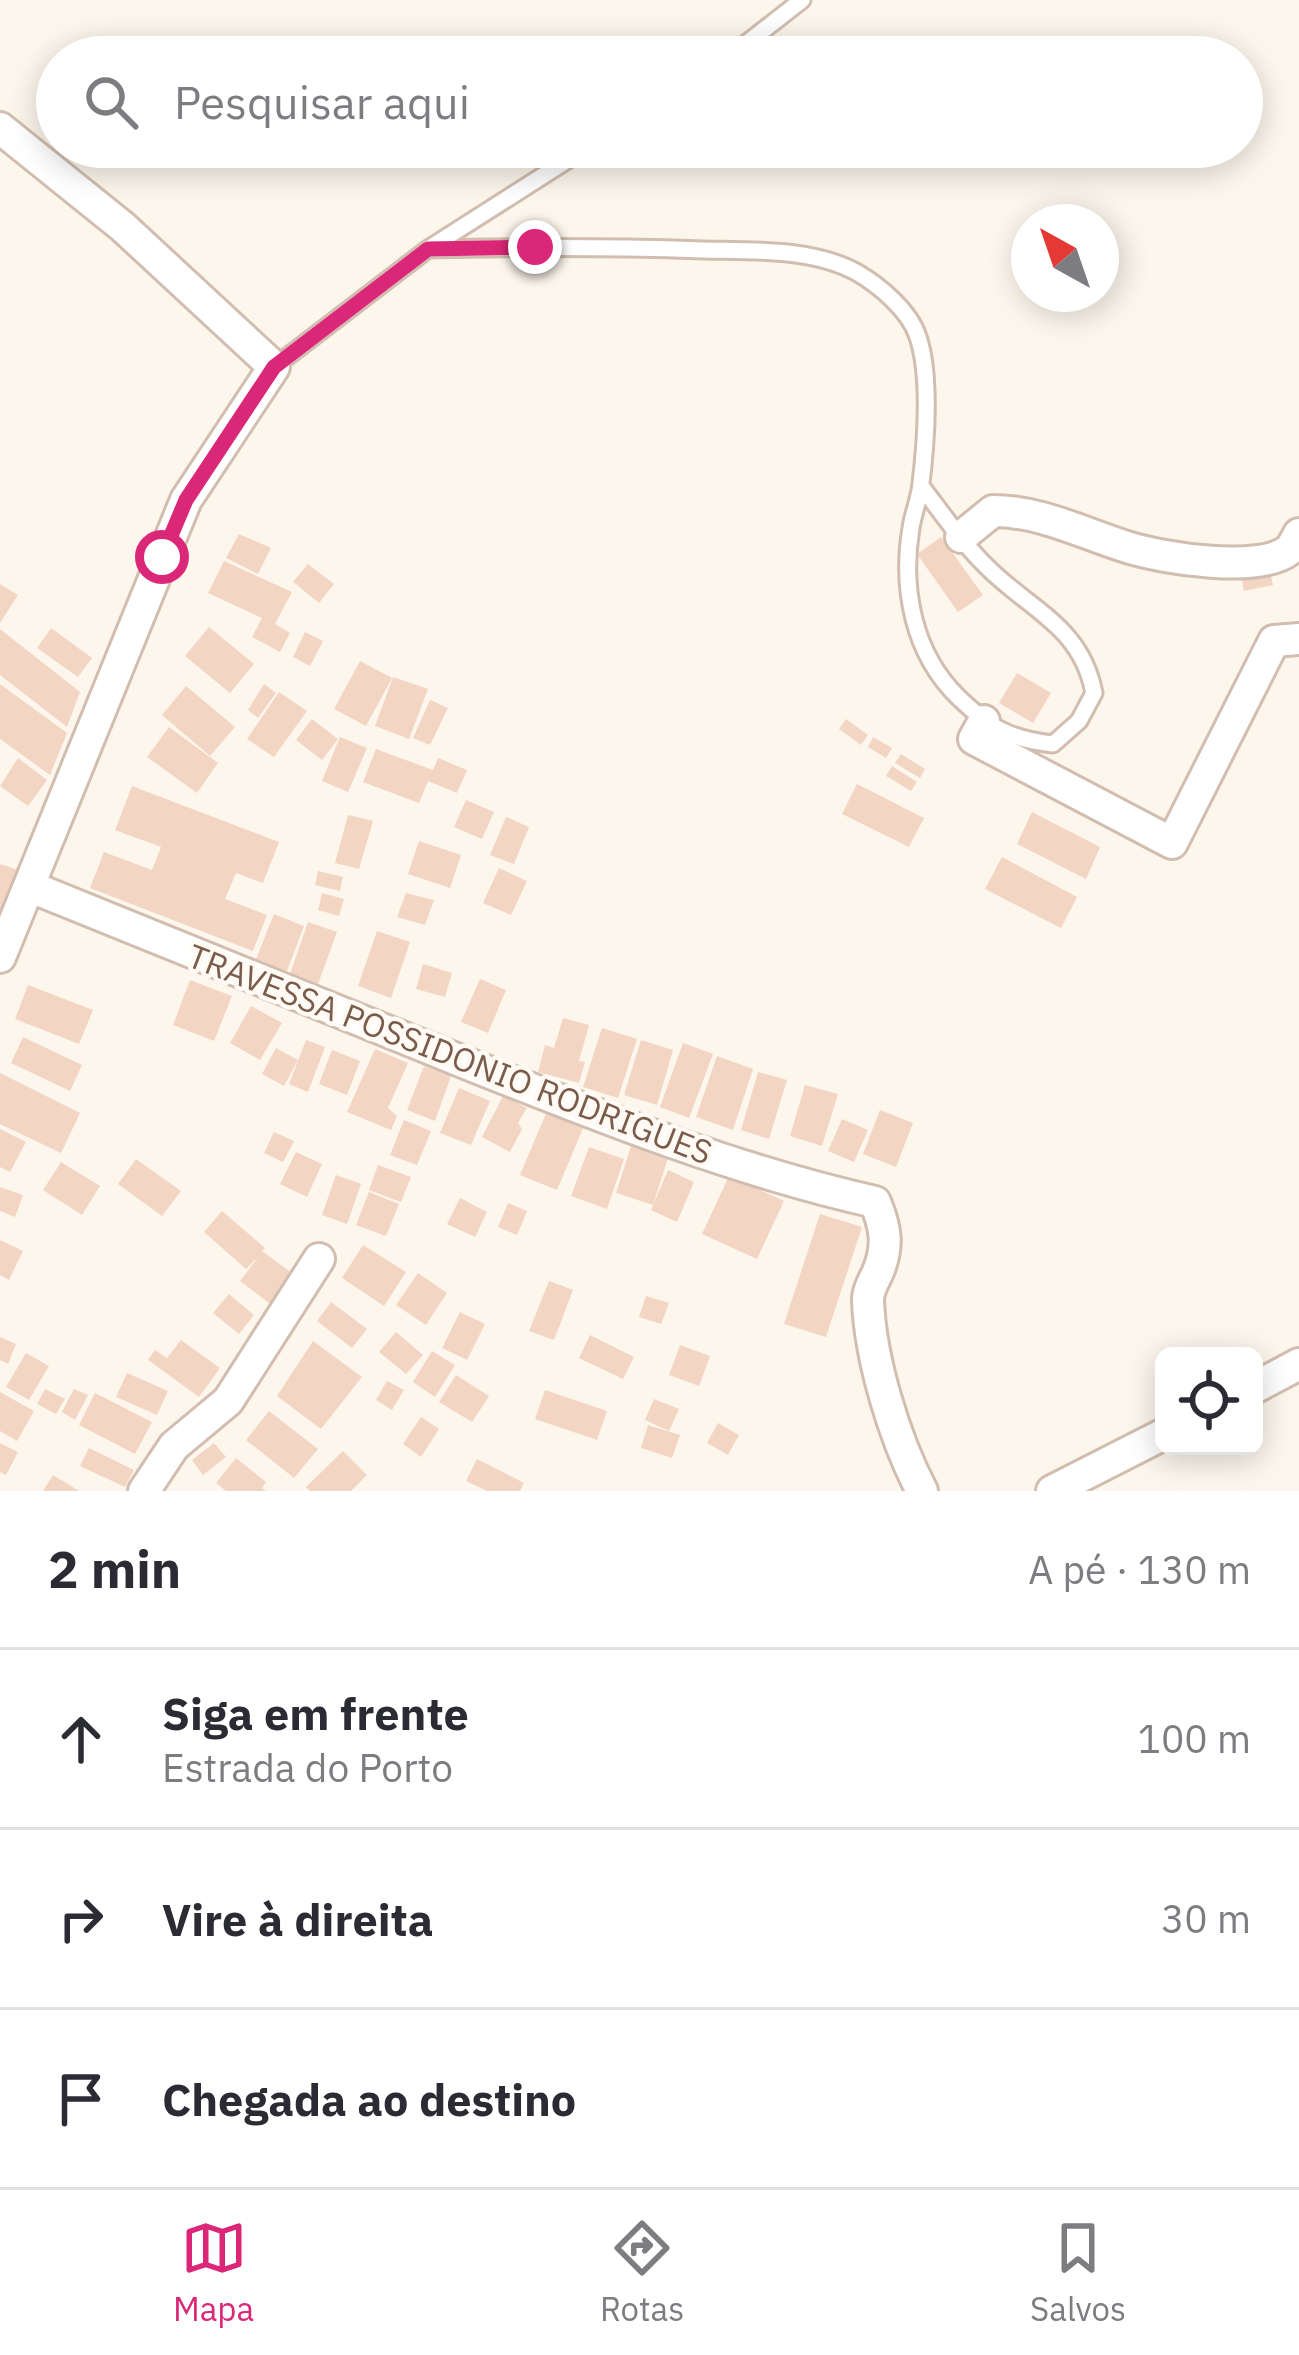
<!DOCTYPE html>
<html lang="pt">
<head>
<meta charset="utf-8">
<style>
	:root { --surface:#fff; --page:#f2f2f3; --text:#2b2b33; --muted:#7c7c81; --line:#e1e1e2; --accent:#db2777 }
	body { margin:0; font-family:"IBM Plex Sans",sans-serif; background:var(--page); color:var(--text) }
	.controls { position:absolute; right:36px; bottom:36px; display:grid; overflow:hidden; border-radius:18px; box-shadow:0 6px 30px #0003 }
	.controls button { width:108px; height:108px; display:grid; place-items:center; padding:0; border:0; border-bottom:3px solid var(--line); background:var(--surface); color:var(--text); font:60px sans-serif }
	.compass { position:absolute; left:1011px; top:204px; width:108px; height:108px; border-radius:50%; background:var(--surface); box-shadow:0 6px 30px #0003; rotate:320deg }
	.stop { position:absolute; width:36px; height:36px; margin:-27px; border:9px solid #db2777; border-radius:50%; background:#fff }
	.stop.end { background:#db2777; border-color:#fff; box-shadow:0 3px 12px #0008 }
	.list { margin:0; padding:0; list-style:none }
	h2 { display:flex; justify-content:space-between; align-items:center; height:156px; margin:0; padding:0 48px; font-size:51px }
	h2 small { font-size:39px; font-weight:400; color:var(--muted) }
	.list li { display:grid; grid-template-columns:78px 1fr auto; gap:36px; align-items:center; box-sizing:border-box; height:180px; padding:0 48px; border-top:3px solid var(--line) }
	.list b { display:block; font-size:45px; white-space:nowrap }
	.list p { margin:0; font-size:39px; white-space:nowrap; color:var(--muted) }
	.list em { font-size:39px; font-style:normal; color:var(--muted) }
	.icon { flex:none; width:66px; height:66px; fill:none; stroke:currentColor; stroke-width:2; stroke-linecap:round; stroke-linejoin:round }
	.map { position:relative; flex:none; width:1299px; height:1491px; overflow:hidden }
	.search { position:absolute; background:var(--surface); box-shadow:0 6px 30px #0003; left:36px; right:36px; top:36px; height:132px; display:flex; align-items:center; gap:30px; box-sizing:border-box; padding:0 42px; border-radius:66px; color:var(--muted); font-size:45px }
	.sheet { height:696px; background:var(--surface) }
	nav { display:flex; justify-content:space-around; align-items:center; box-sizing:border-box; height:168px; border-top:3px solid var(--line); background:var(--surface); font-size:33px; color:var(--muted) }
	nav a { display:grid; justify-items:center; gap:6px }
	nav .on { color:var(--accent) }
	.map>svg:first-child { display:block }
	.building { fill:#f3d5c3 }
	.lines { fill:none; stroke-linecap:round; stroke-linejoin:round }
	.lane-casing { stroke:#d1beb0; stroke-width:21 }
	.street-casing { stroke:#d1beb0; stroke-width:36 }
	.lane { stroke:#fff; stroke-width:15 }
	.street { stroke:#fff; stroke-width:30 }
	.route { stroke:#db2777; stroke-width:15 }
	.labels { text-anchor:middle; stroke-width:9; stroke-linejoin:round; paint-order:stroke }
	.street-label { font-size:33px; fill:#7a5c4d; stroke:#fffaf3 }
</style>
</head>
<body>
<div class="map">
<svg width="1299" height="1491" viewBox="0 0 1299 1491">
	<rect width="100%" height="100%" fill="#fdf6ec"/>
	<!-- building -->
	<path class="building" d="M239,534l32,14 -13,26 -32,-16z
		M941,537l42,58 -25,17 -41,-58z
		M224,561l68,31 -17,32 15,9 -10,19 -28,-15 10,-19 -54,-25z
		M1268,563l5,22 -29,6 -4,-22z
		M308,564l26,20 -15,19 -26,-21z
		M0,584l18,11 -18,28z
		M209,627l45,37 -24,29 -45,-37z
		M51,628l41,30 -14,19 -41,-29z
		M0,629l80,63 -13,35 -67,-52z
		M305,632l18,9 -13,25 -17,-9z
		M360,661l32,17 -26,48 -32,-17z
		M1017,673l34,20 -18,30 -34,-20z
		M393,677l35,12 -19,50 -34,-13z
		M0,684l67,49 -17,42 -50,-36z
		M264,684l12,9 -18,25 -10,-8z
		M186,686l49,41 -25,29 -48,-41z
		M279,692l28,19 -33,46 -27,-18z
		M430,700l18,8 -18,37 -17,-7z
		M312,719l26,20 -16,21 -26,-20z
		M846,719l22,16 -7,10 -22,-16z
		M169,727l49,36 -21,30 -50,-36z
		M340,737l27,11 -19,44 -26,-11z
		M873,737l19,11 -6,10 -18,-11z
		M376,749l57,21 5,-12 29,12 -10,23 -29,-12 -9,22 -56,-21z
		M901,754l24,15 -5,9 -25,-15z
		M18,758l29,22 -19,26 -28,-20z
		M892,766l25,16 -6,9 -25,-15z
		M857,784l67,34 -15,29 -67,-33z
		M132,786l147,56 -16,41 -27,-10 -11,26 42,16 -14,36 -163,-63 14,-36 48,18 9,-23 -46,-17z
		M466,800l28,12 -12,27 -28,-12z
		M1032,812l68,35 -14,32 -69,-35z
		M348,815l25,6 -14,48 -24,-6z
		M506,817l23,10 -15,37 -24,-9z
		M419,841l42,14 -11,33 -42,-14z
		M1002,857l75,40 -16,31 -76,-39z
		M0,864l21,7 -21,55z
		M499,868l28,13 -16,34 -28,-12z
		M318,871l25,6 -3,14 -25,-6z
		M322,893l22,6 -5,17 -21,-6z
		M406,893l28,7 -9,25 -28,-8z
		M274,914l30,12 -19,50 -31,-12z
		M308,922l29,10 -19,52 -28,-10z
		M377,931l33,11 -19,56 -33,-12z
		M423,964l29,9 -7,24 -29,-8z
		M480,979l26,11 -18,43 -27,-11z
		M190,980l42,16 -18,45 -41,-16z
		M28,985l65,25 -14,34 -64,-25z
		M251,1006l31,17 -22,37 -30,-17z
		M563,1018l26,7 -10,36 6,1 -6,21 -41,-11 7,-27 9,3z
		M602,1028l35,11 -19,59 -35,-11z
		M23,1037l59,28 -12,26 -59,-28z
		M306,1040l19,7 -17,45 -19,-8z
		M641,1040l32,10 -16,55 -33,-10z
		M683,1043l30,11 -24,64 -29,-11z
		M276,1048l22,12 -14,26 -22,-12z
		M375,1049l33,14 -20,45 9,8 -6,14 -44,-18z
		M332,1050l28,11 -13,34 -28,-11z
		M717,1056l36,13 -20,61 -37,-13z
		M424,1066l27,10 -16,45 -28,-11z
		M758,1072l29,8 -18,59 -28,-9z
		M0,1073l80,40 -19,40 -61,-29z
		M805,1085l33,9 -16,52 -32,-10z
		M459,1088l31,13 -19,44 -31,-12z
		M503,1096l24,12 -9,15 4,6 -12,23 -28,-15z
		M880,1110l33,13 -17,44 -33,-13z
		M547,1111l37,15 -27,64 -37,-15z
		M842,1119l26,11 -14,32 -26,-11z
		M404,1120l27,11 -14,34 -27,-10z
		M0,1129l26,13 -16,30 -10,-5z
		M274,1132l20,9 -11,21 -19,-9z
		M633,1140l37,12 -17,53 -37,-12z
		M589,1147l35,12 -17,50 -36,-13z
		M296,1152l26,12 -15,33 -27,-13z
		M136,1159l45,32 -19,25 -44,-32z
		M61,1162l39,24 -18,29 -39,-25z
		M378,1165l33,12 -10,25 -32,-12z
		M668,1170l26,12 -17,40 -26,-12z
		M336,1175l25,9 -14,40 -25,-9z
		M729,1176l55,25 -27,58 -55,-25z
		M0,1187l23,8 -8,22 -15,-6z
		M369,1192l30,12 -13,32 -30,-11z
		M460,1198l27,14 -12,25 -28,-13z
		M508,1203l19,8 -10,24 -19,-8z
		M222,1211l43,37 -3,3 34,25 -23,30 -33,-25 19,-25 -13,13 -42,-37z
		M820,1214l42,13 -36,110 -42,-13z
		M0,1240l23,11 -14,29 -9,-5z
		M363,1245l43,27 -22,34 -42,-28z
		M418,1273l29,20 -21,32 -30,-20z
		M549,1281l24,9 -19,50 -25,-9z
		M229,1294l25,21 -15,19 -26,-21z
		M646,1296l23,7 -8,21 -22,-7z
		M331,1302l36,27 -15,19 -35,-27z
		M460,1312l25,12 -18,36 -25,-12z
		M396,1332l27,23 -17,19 -27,-22z
		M590,1335l44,22 -11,22 -44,-21z
		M0,1337l16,7 -8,20 -8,-4z
		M181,1340l39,28 -21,29 -51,-37 7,-10 12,8z
		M313,1341l49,36 -41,52 -44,-33z
		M680,1345l30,11 -11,30 -30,-11z
		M432,1351l23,14 -20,32 -22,-15z
		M26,1353l23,13 -20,34 -23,-13z
		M127,1373l41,18 -11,24 -41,-18z
		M456,1375l33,21 -17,26 -33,-20z
		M387,1381l17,9 -12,20 -16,-10z
		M45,1389l20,10 -9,15 -19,-10z
		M74,1389l14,6 -13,25 -13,-8z
		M545,1390l62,21 -10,29 -62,-21z
		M0,1392l34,19 -17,30 -17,-10z
		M95,1393l57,29 -17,32 -56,-29z
		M654,1399l25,10 -10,22 -24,-11z
		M269,1411l49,38 -24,29 -48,-38z
		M421,1417l18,12 -18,28 -18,-13z
		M718,1423l21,12 -11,20 -21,-12z
		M648,1425l32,10 -8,23 -31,-10z
		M0,1443l18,9 -12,23 -6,-3z
		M214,1443l12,14 -23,18 -11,-15z
		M89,1448l45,22 -9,17 -45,-21z
		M343,1451l24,24 -16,16h-41l-4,-4z
		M236,1458l30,24 -4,6 4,3h-40l-10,-8z
		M477,1459l47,24 -4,8h-33l-21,-10z
		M53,1475l26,16h-36z"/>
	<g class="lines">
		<!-- lane casing -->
		<g class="lane-casing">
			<path id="lane" d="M729,57l73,-57
				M428,249c92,-2 183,-2 275,1 48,1 109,-2 153,22 23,13 54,39 62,65 13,38 8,106 3,146 -1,15 -8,30 -10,45 -10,60 2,125 47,169 32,31 51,42 95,47l26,-23 15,-28c-13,-67 -63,-82 -107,-126 -25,-24 -45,-54 -66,-81
				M274,367l154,-118 160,-102"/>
		</g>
		<!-- street casing -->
		<g class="street-casing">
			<path id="street" d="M0,128l123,99 151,140 -88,133 -186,457
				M961,537l32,-26c49,0 91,23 137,37 34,10 129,26 159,2 4,-4 7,-11 10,-16
				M984,721l-10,18 198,104 102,-202 25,-2
				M31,887c149,61 298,122 447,181 131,52 260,103 397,134 11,26 14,45 2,72 -4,8 -9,17 -9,26 2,59 27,140 54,191
				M1254,1388l45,-24
				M144,1491l30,-45 54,-45 91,-142
				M1052,1491l112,-57"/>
		</g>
		<!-- lane -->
		<use href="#lane" class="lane"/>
		<!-- street -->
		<use href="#street" class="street"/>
	</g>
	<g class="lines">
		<!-- route -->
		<path class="route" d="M162,557l24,-57 88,-133 154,-118 107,-2"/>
	</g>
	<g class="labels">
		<!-- street labels -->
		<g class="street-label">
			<text transform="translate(450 1054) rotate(21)" y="12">TRAVESSA POSSIDONIO RODRIGUES</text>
		</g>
	</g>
</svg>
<div class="controls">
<button><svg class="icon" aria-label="locate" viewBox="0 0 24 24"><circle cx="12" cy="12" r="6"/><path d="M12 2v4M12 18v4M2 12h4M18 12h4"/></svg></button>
</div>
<svg class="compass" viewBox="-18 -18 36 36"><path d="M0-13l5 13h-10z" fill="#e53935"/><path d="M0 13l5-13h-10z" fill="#7c7c81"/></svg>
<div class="stop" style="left:162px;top:557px"></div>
<div class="stop end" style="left:535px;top:247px"></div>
<div class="search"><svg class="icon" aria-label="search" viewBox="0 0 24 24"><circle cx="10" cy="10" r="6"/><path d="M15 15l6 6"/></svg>Pesquisar aqui</div>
</div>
<section class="sheet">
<h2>2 min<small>A pé · 130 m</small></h2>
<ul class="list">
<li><svg class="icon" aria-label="ahead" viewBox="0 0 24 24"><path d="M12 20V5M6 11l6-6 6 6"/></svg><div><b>Siga em frente</b><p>Estrada do Porto</p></div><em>100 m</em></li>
<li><svg class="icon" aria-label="right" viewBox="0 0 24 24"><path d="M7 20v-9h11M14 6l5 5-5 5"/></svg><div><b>Vire à direita</b></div><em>30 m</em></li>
<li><svg class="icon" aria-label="arrive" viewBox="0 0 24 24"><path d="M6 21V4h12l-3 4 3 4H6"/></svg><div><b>Chegada ao destino</b></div></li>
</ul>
</section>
<nav>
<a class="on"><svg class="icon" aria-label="map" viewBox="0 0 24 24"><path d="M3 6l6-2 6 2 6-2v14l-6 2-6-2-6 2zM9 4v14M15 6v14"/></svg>Mapa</a>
<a><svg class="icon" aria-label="directions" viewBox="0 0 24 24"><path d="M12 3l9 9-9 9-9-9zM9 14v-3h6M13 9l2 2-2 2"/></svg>Rotas</a>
<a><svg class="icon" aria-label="saved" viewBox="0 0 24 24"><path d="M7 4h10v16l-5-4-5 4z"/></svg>Salvos</a>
</nav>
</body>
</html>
